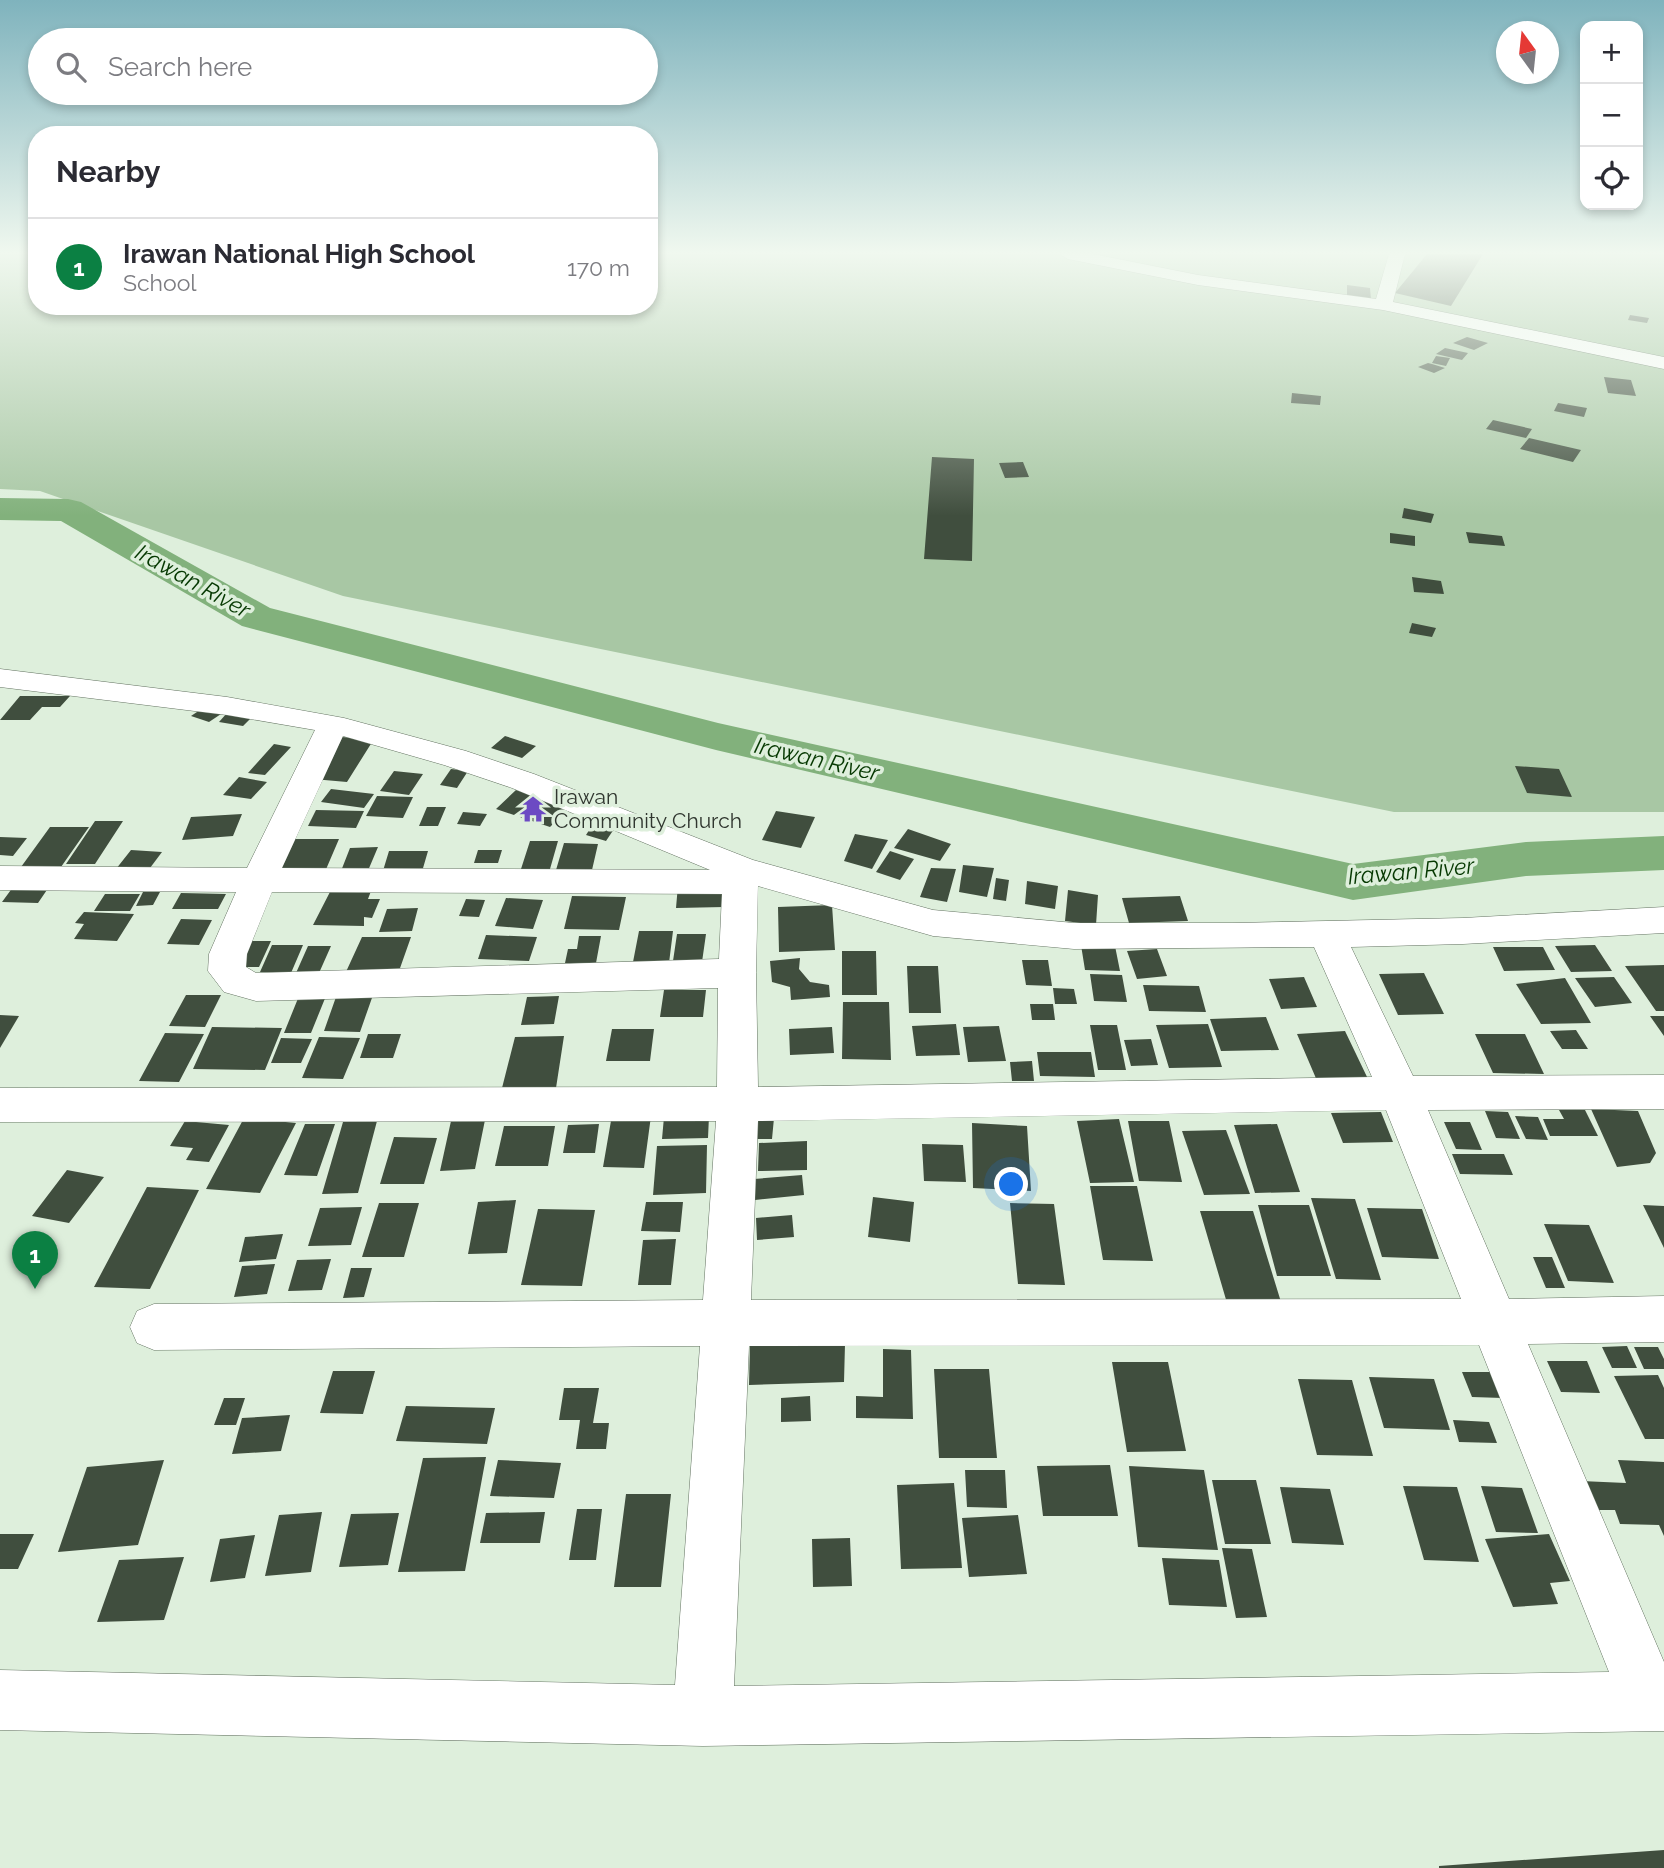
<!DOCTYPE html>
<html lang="en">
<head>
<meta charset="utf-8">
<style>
	:root { --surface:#fff; --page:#f7f7f7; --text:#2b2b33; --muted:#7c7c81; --line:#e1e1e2; --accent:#0b8043 }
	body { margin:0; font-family:Raleway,sans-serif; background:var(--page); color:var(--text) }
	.controls { position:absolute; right:21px; top:21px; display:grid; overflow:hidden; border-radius:14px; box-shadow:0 4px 10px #0003 }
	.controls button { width:63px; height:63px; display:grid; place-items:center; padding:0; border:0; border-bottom:2px solid var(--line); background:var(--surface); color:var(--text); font:35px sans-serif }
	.compass { position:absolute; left:1496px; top:21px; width:63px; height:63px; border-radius:50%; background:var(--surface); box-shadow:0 4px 10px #0003; rotate:345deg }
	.you { position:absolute; left:1012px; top:1185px; width:24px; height:24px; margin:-18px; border:5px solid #fff; border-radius:50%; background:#1a73e8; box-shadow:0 0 0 10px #1a73e833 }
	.badge { display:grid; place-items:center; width:46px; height:46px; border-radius:50%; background:var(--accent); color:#fff; font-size:23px; font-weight:700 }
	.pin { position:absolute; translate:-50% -58px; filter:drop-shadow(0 2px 4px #0008) }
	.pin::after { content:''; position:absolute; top:37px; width:24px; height:21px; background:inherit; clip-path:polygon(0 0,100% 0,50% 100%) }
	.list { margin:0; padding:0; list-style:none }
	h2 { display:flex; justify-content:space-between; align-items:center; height:91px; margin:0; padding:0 28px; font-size:30px }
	h2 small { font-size:23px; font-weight:400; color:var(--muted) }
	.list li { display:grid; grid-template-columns:46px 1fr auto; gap:21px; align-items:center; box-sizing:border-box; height:98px; padding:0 28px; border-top:2px solid var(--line) }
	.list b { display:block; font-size:26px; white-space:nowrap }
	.list p { margin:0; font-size:23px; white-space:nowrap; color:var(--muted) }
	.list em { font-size:23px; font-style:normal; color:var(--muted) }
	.icon { flex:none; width:38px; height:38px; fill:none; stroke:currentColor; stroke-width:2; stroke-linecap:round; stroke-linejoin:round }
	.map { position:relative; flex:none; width:1664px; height:1868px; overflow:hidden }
	.search { position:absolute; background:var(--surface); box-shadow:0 4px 10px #0003; left:28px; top:28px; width:630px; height:77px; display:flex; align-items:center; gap:18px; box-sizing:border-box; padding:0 24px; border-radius:38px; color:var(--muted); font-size:26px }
	.panel { position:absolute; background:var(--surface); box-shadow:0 4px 10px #0003; left:28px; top:126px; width:630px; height:189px; border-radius:28px }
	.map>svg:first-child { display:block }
	.green { fill:#a8c7a4 }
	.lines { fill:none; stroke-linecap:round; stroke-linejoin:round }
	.river { fill:#82b17c; fill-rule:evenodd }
	.building { fill:#404e3e }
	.street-casing { stroke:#647362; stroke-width:1 }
	.street { fill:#fff; fill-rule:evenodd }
	.labels { text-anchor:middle; stroke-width:7; stroke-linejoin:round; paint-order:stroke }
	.poi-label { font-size:21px; fill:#30362f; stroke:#deefdc; text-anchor:start }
	.water-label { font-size:23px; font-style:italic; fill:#053801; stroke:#deefdc }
</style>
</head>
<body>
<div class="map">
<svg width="1664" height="1868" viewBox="0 0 1664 1868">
	<rect width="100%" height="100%" fill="#deefdc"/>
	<!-- green -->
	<path class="green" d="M0,254h37v52h612v-52h1015v558h-270l-1051,-216 -303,-105 -40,-2z"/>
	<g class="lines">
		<!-- river -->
		<path class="river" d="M0,498l68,1 13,3 189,106 448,115 635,141 173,-22 138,-6v34l-138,6 -173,24 -637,-150 -474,-124 -181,-105 -61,-1z"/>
	</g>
	<!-- building -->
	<path class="building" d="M1427,254h56l-32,52 -56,-13z
		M1347,285l23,3 1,12 -24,-3z
		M1630,315l19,3 -2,5 -19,-3z
		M1467,337l21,6 -14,7 -21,-7z
		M1445,348l23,5 -6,7 -26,-6z
		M1436,356l14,2 -4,8 -14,-3z
		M1428,363l4,1 13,4 -11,5 -16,-6z
		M1604,377l27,3 5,16 -28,-3z
		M1292,393l29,3 -1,9 -29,-2z
		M1558,403l29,5 -3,9 -30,-6z
		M1493,420l39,9 -6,9 -40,-9z
		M1529,438l52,12 -8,12 -53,-13z
		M932,457l42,2 -2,102 -48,-2z
		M1023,462l6,15 -24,1 -6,-15z
		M1404,508l30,6 -3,9 -29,-5z
		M1466,532l36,4 3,10 -36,-3z
		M1390,533l25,3v10l-25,-3z
		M1412,577l29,4 3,13 -30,-2z
		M1412,623l24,5 -4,9 -23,-4z
		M20,696h50l-10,11h-18l-12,13h-30z
		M203,708l18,6 -12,8 -18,-6z
		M227,713l25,4 -9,9 -24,-4z
		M505,736l31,10 -14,12 -31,-10z
		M341,737l33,2 -27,43 -34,-3z
		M274,744l17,3 -26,28 -17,-2z
		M1515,766l44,3 13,28 -45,-4z
		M451,769l17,2 -11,17 -17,-3z
		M394,771l29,3 -14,21 -29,-4z
		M239,777l28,5 -16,17 -28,-4z
		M331,789l43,5 -10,14 -43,-6z
		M516,790l53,18 -19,19 -54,-18z
		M377,796l36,1 -10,21 -37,-2z
		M427,807h19l-8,19h-19z
		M316,810l48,1 -8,17 -48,-2z
		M776,811l39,6 -14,31 -39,-8z
		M463,812l24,2 -7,12 -23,-2z
		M242,814l-9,22 -51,4 9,-23z
		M95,821h28l-28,43h-29z
		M595,821l21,5 -10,15 -20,-6z
		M50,827h39l-28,40h-40z
		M908,829l43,15 -11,17 -46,-13z
		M855,834l33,6 -16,29 -28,-8z
		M0,837l27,1 -14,18 -13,-1z
		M293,839h46l-15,35 -48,-1z
		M530,841h28l-8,28h-29z
		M564,843l34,1 -6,26h-36z
		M378,847l-11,26 -26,-2 9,-23z
		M131,850l31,2 -15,20 -31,-3z
		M478,850h24l-4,13h-24z
		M389,851h39l-7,24 -39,-1z
		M890,851l24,8 -14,21 -24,-8z
		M963,865l31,3 -7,29 -28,-5z
		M931,868l25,1 -9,33 -27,-5z
		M996,878l13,2 -3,21 -13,-2z
		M1027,881l31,5 -3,23 -30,-5z
		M16,883l35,1 -13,19 -36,-1z
		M726,884l-2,23 -48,1 2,-23z
		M331,890l40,1 -3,8h12l-8,19 -8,-1v9l-51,-1z
		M1068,890l30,5 -2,30 -31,-4z
		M143,892h17l-7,13 -17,1z
		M181,893l45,1 -8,15h-46z
		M105,894h35l-10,17h-36z
		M572,896l54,1 -7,33 -55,-1z
		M1180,896l8,25 -59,2 -7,-25z
		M506,898l37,2 -10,29 -38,-3z
		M466,899l19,1 -6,17 -20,-1z
		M832,905l3,45 -56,2 -1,-45z
		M418,908l-6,23 -33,1 8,-23z
		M84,912l50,2 -17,27 -43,-2 10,-15 -9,-1z
		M181,919l31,1 -13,25 -32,-1z
		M639,931h34l-4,32 -36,-1z
		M677,934h29l-4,28 -29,-1z
		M486,935l51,2 -8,24 -51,-2z
		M579,936h22l-5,27h-31l3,-14h9z
		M362,937h49l-12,34 -54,3z
		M244,941h27l-12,26h-28z
		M272,945h31l-12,28 -31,-1z
		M1081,945l34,1 5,25 -35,-1z
		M1595,945l17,26 -41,1 -16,-26z
		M308,946h23l-12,27h-23z
		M1493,947h50l12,23 -51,1z
		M1157,949l10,27 -30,3 -10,-28z
		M842,951h34l1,44h-35z
		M800,958l-1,11 11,13 19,3 1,12 -39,3 -1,-13 -18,-5 -2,-21z
		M1022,960h26l4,26 -26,-1z
		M1664,965v46h-8l-31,-45z
		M907,966h31l3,47h-32z
		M1424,973l20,41 -46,1 -19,-41z
		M1090,974l32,1 5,27 -33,-1z
		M1304,977l13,30 -36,2 -12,-30z
		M1614,977l18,26 -37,4 -20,-29z
		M1565,978l26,45 -50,1 -25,-40z
		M1143,985l56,1 7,26 -57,-1z
		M1053,988l21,1 3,15h-22z
		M664,990h42l-3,27h-43z
		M301,991h27l-17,42h-27z
		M186,995h35l-16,32 -36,-1z
		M373,995l-13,37 -36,-1 12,-34z
		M559,996l-5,28 -33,1 6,-28z
		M843,1002h46l2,58 -49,-1z
		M1030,1004h23l2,16h-23z
		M0,1015l19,1 -19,32z
		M1650,1016h14v20z
		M1266,1017l13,33 -58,1 -11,-32z
		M956,1024l4,31 -44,1 -4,-30z
		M1208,1024l14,43 -53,1 -13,-43z
		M1090,1025h27l9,45h-28z
		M999,1026l7,35 -38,1 -5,-35z
		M212,1027l70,1 -17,42 -72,-1z
		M832,1027l2,26 -44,2 -1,-26z
		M612,1029h42l-4,32h-44z
		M1576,1030l12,19h-26l-12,-18z
		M1345,1031l23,48 -50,4 -21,-49z
		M165,1033l39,1 -25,48 -40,-1z
		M368,1034h33l-8,24h-33z
		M1475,1034h50l19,40 -51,-1z
		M564,1036l-8,52h-54l13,-51z
		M319,1037l41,1 -17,41 -41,-1z
		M281,1038l31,1 -11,24h-30z
		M1151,1039l7,26 -27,1 -7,-26z
		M1037,1052h54l4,25 -55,-1z
		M1032,1061l2,20h-22l-2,-19z
		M1591,1109l47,2 18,42 -6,10 -33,4z
		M1559,1110h26l13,26h-48l-7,-17h21z
		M1485,1111l23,1 12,27 -24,-1z
		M1381,1112l12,30 -50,1 -12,-30z
		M612,1115l39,1 -7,52 -41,-1z
		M709,1116l-1,22 -46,1 2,-22z
		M1515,1116l23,1 10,23 -22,-1z
		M754,1117l20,1 -2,21h-20z
		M244,1118l52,5 -36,70 -54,-4z
		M1119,1119l15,63 -44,1 -13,-62z
		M485,1120l-10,49 -35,2 11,-50z
		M185,1121l44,4 -20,37 -23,-2 7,-12 -23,-2z
		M377,1121l-19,72 -36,1 21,-72z
		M1128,1121h41l13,61 -43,-1z
		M1444,1122h26l12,28 -26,-1z
		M972,1123l55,3 4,65 -58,-3z
		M305,1124h30l-18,52 -33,-1z
		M599,1124l-4,29h-32l5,-28z
		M1277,1124l23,68 -45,1 -21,-68z
		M504,1126h51l-7,40h-53z
		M1226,1130l24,64 -46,1 -22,-64z
		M394,1137l43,1 -13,46h-44z
		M807,1141v29l-49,1 1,-28z
		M922,1144l41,1 3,37 -42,-1z
		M707,1145l-1,48 -53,2 4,-49z
		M1452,1154h52l9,21 -53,-1z
		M67,1170l37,7 -35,46 -37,-7z
		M802,1175l2,20 -49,5 -1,-21z
		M1090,1186h47l16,75 -50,-1z
		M147,1187l52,3 -49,99 -56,-2z
		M873,1197l41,5 -4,40 -42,-5z
		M1311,1198l44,1 26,81 -45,-1z
		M516,1200l-9,53 -39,1 10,-52z
		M646,1202h37l-3,30 -39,-1z
		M379,1203h40l-15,54h-42z
		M1010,1203l44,1 11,81 -47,-1z
		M1258,1205h51l22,71h-54z
		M1643,1205l21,1v42z
		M362,1207l-11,38 -43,1 12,-38z
		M1367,1208l55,1 17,50 -57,-2z
		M538,1209l57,1 -13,76 -61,-1z
		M1200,1211h53l28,91 -54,1z
		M792,1215l2,22 -37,3 -1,-22z
		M1544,1224l45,1 25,58 -46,-2z
		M283,1234l-7,25 -37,3 6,-25z
		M676,1239l-5,46h-33l5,-45z
		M1533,1257h19l13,31h-19z
		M331,1259l-9,31 -34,1 9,-31z
		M275,1264l-8,30 -33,3 8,-31z
		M351,1268h21l-8,29 -21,1z
		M750,1344h95l-1,38 -95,3z
		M1627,1346l10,22h-25l-10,-21z
		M1634,1347h24l6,12v10h-20z
		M883,1349l28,1 2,69 -57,-1v-22l27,1z
		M1547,1361h40l13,32 -39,-1z
		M1112,1362h56l18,89 -59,1z
		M934,1369h55l8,89h-58z
		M333,1371h42l-12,43 -43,-1z
		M1462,1372h31l10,26 -31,-1z
		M1658,1375l6,13v51h-19l-31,-63z
		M1369,1377l65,2 16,51 -66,-2z
		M1298,1379l54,1 21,76 -56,-1z
		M564,1388h35l-6,35h16l-3,26h-30l4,-29h-21z
		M810,1396l1,25 -30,1v-24z
		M224,1398h21l-9,27h-22z
		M406,1406l89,2 -8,36 -91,-3z
		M290,1415l-9,36 -49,3 10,-36z
		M1453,1420l36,2 8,21 -38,-1z
		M486,1457l-21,114 -67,1 25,-114z
		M164,1460l-26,85 -80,7 29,-85z
		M498,1460l63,3 -7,35 -64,-2z
		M1618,1460l46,2v74l-5,-11 -39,-1 -5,-14h-23l-11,-29 45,2z
		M1110,1465l8,51h-75l-6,-50z
		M1129,1466l75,4 14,80 -80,-3z
		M965,1470h40l2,38 -40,-1z
		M1212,1480h44l15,64h-46z
		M954,1483l8,85 -61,1 -4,-84z
		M1403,1486l54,1 22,75 -55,-2z
		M1481,1486l41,2 16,45 -42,-1z
		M1280,1487l50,2 14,56 -52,-2z
		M626,1494h45l-10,93h-47z
		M577,1509h25l-6,51h-27z
		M322,1512l-11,60 -46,4 14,-61z
		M545,1512l-5,31h-60l6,-30z
		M399,1513l-11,52 -49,2 12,-53z
		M1018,1515l9,59 -58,3 -7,-59z
		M0,1534h34l-16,35h-18z
		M1549,1534l21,47 -20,2 8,21 -45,3 -28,-68z
		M255,1535l-10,43 -35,4 10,-43z
		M850,1538l2,48 -39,1 -1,-48z
		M1222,1548l30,1 15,68 -31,1z
		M184,1557l-20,63 -67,2 22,-62z
		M1162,1558l57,2 8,47 -58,-2z
		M1664,1850v18h-225v-2z"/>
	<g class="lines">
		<!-- street casing -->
		<g class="street-casing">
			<path id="street" d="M1060,254h33l105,21 178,24 13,-45h16l-12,48 271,55v12l-281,-59 -185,-25 -130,-26z
				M0,669l227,28 117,21 122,33 68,23 219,86 180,50 141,13h159l230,-5 201,-11v26l-201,11 -112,3 62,129 251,-1v34l-236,1 81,189 155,-3v46l-136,2 136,318v69l-961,15 -703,-16v-60l675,15 25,-339 -546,4 -17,-7 -7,-16 7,-16 17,-7 549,-4 13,-179 -716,1v-34l717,-1 1,-99 -462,13 -32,-9 -16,-21 1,-17 27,-62 -236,-2v-24l247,2 68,-138 -88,-15 -227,-28zM343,736l101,29 68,23 198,82 -428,-2zM758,886l175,50 141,13 240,-2 58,130 -614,10 -2,-114zM272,892l450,2 -3,65 -463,14 -10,-6 1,-13zM1386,1110l75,189 -710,1 7,-179zM1479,1345l130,327 -875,14 15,-340z"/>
		</g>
		<!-- street -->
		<use href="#street" class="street"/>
	</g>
	<!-- sky -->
	<linearGradient id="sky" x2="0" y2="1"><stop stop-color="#7fb3bd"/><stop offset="0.49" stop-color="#f0f8ef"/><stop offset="1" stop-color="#f0f8ef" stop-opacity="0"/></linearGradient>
	<rect width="1664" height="516" fill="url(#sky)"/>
	<!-- icons -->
	<defs>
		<g id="temple-bare" transform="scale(2.1)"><path d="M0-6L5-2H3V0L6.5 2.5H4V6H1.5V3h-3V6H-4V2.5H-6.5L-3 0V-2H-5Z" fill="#6c4ac3" stroke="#deefdc" stroke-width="2.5" paint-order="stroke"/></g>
	</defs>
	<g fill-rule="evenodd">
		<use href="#temple-bare" x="533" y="809"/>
	</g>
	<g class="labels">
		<!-- poi labels -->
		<g class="poi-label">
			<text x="554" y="804">Irawan<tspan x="554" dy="24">Community Church</tspan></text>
		</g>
		<!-- water labels -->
		<g class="water-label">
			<text transform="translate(193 581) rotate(29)" y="8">Irawan River</text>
			<text transform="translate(817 759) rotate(13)" y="8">Irawan River</text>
			<text transform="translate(1411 871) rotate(-5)" y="8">Irawan River</text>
		</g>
	</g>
</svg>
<div class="controls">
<button>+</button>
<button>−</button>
<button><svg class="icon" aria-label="locate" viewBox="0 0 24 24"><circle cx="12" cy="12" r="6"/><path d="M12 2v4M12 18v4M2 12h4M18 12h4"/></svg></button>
</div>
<svg class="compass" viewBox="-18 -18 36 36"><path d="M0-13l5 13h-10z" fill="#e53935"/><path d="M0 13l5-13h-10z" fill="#7c7c81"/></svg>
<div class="you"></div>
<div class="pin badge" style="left:35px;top:1289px">1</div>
<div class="search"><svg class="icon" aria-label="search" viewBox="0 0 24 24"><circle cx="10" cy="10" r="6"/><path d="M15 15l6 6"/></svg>Search here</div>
<section class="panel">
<h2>Nearby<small></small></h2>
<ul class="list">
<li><span class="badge">1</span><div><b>Irawan National High School</b><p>School</p></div><em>170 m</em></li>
</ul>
</section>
</div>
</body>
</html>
